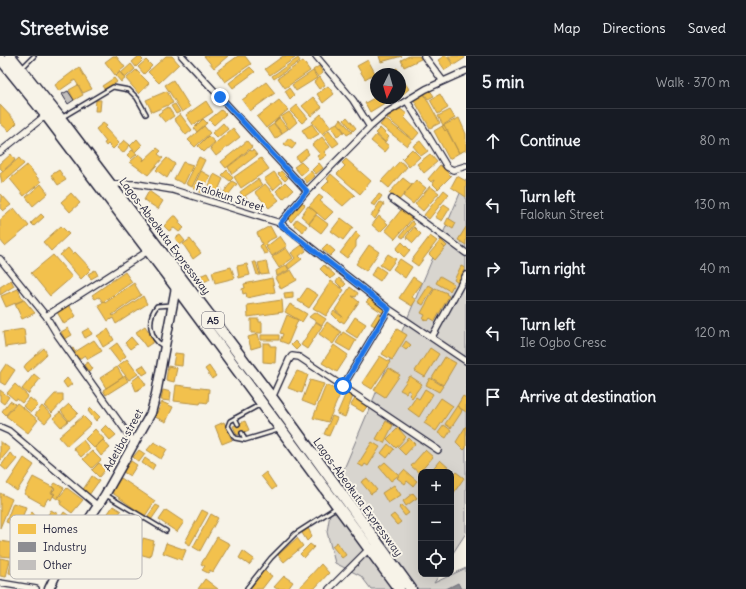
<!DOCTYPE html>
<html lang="en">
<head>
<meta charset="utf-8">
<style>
	:root { --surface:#171b24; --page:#242831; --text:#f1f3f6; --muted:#9ea1a6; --line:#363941 }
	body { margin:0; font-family:Delius,sans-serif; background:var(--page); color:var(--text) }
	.controls { position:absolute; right:12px; bottom:12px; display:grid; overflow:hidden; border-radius:8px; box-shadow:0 4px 16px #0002 }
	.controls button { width:36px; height:36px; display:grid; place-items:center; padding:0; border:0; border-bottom:1px solid var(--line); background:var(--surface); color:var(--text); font:20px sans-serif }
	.compass { position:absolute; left:370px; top:12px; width:36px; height:36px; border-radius:50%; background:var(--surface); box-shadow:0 4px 16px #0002; rotate:185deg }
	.stop { position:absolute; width:12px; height:12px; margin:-9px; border:3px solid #1a73e8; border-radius:50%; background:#fff }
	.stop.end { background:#1a73e8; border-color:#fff; box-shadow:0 1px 4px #0008 }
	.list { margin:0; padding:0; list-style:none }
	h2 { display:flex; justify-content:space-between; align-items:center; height:52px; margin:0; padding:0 16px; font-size:17px }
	h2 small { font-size:13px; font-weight:400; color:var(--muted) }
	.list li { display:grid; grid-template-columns:26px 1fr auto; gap:12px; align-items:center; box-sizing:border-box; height:64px; padding:0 16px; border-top:1px solid var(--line) }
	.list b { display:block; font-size:15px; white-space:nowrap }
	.list p { margin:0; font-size:13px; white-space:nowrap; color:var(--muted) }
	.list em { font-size:13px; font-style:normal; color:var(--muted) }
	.icon { flex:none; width:22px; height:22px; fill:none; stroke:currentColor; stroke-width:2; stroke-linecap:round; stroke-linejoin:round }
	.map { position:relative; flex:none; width:466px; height:533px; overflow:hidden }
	header { display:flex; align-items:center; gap:24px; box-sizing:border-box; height:56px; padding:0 20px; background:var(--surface); border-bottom:1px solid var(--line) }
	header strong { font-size:19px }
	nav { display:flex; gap:22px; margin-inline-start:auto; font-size:14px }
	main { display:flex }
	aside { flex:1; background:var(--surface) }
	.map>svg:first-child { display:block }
	.green { fill:#d8d5cf; stroke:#7d7c85 }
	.homes { fill:#f2c14e; stroke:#b49148 }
	.industry { fill:#8d8d92; stroke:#6d6d78 }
	.building { fill:#c2bfbd; stroke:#22223b }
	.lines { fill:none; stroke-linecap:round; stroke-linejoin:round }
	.lane-casing { stroke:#22223b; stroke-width:6 }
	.street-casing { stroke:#22223b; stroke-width:8 }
	.secondary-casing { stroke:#22223b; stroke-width:11 }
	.highway-casing { stroke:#22223b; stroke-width:13 }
	.lane { stroke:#f7f3e8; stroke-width:3 }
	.street { stroke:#f7f3e8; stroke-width:5.5 }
	.secondary { stroke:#f7f3e8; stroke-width:8 }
	.highway { stroke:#f7f3e8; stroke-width:10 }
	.route { stroke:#1a73e8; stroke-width:5 }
	.labels { text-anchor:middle; stroke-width:4; stroke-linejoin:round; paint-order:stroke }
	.shield { fill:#f7f3e8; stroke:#62616f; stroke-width:1 }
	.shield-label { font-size:10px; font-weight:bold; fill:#22223b }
	.street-label { font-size:11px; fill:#22223b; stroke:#f7f3e8 }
	.key { fill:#f7f3e8; stroke:#b7b4b4; stroke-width:1 }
	.key-label { font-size:11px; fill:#22223b }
</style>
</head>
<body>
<header>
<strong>Streetwise</strong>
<nav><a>Map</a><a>Directions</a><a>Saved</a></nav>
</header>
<main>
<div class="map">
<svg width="466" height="533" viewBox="0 0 466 533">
	<rect width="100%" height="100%" fill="#f7f3e8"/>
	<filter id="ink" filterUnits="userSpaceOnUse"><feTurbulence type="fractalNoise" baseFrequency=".025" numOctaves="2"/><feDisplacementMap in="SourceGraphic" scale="8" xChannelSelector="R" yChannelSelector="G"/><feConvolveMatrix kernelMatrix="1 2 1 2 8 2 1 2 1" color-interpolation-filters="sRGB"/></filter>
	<g filter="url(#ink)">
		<!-- green -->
		<path class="green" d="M466,123v354l-15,23v-84h-30v102h19l-6,9 32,-15v21h-95l-10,-13 -26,-13 -8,-31 6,-37z"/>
		<!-- homes -->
		<path class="homes" d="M113,0h3l9,11 -10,8 -10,-13z
			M139,0l4,4 -7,7 -4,-5z
			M166,0h6l7,8 -20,19 -11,-11z
			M204,0h24l-14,12z
			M238,0h7l6,8 -26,18 -8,-11z
			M283,0h11l1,2 -25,17 -5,-6z
			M379,0h23l-21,6z
			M409,0h10l2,3 -17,8 -3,-7z
			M444,0h3l6,9 -8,5 -7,-10z
			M448,0h16l1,2 -11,7z
			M298,2l2,3 -26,18 -2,-3z
			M146,4l6,6 -8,8 -6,-7z
			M368,4l7,13 -10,6 -8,-13z
			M303,5l7,10 -25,17 -7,-10z
			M131,8l4,5 -10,9 -4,-5z
			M319,10l4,7 -5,4 -5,-7z
			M79,11l13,22 -9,4 -8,-13 -16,11 -4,-6z
			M250,11l5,5 -22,16 -4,-5z
			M397,12l7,15 -4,2v-11l-12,-1z
			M136,14l13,13 -10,11 -13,-15z
			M313,15l4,7 -21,13 -4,-6z
			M120,16l5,7 -4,3 -5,-6z
			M320,21l5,8 -6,4 -5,-7z
			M114,22l3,4 -12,8 -3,-4z
			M173,24l17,27 -8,5 -17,-27z
			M266,26l9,11 -25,18 -8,-11z
			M405,27l4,6 -7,6 -2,-8z
			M78,29l5,10 -9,5 -5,-10z
			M328,30l6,8 -11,9 -6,-9z
			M289,32l5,7 -4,4 -5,-8z
			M429,33l5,7 -6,3 -4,-6z
			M167,35l6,12 -21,9 -6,-12z
			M424,38l16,29 -10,5 -16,-28z
			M440,38l8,14 -10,6 -8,-14z
			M313,41l9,10 -11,9 -9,-10z
			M376,41l10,1 2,3 -18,11 -5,-9z
			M96,44h5l-1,11h-5z
			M279,44l9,10 -22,18 -9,-11z
			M206,45l7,11 -20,13 -7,-10z
			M175,48l5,8 -4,2 -5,-8z
			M0,49l17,18 -8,8 -9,-8z
			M297,49l11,13 -6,5 -12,-12z
			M168,51l6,9 -9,6 -7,-8z
			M399,52l8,6 -3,3 15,16 -6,7 -26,-22z
			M221,54l5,4 -12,11 -5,-5z
			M450,54l5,8 -12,7 -5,-9z
			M289,56l8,10 -8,7 -8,-12z
			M180,58l12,16 -6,5 -12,-16z
			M321,58l10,13 -9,7 -10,-12z
			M347,61l9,11 -3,3 -9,-11z
			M279,62l9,11 -6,4 -8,-10z
			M459,62l7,16v16l-7,3 -12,-24 -2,2 -3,-5z
			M203,63l4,4 -10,9 -3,-4z
			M341,63l11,13 -5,3 -9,-12z
			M385,63l27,21 -5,6 -27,-21z
			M103,67l4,3 -2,2 14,15 -6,6 -5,-5 -2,2 -2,-3 2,-1 -10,-13z
			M223,67l5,6 -11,9 -5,-5z
			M337,67l7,9 -7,4 -6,-10z
			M274,68l8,10 -7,5 -7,-11z
			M312,68l7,10 -10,6 -7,-10z
			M444,69l15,28 -10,6 -15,-28z
			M204,70l6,7 -15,14 -7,-7z
			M233,72l7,9 -24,19 -6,-8z
			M380,72l9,9 -4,5 -10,-9z
			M329,74l10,13 -6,4 -10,-12z
			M376,79l13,11 -5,6 -13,-11z
			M208,80l7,6 -11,10 -6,-6z
			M322,81l8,10 -6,5 3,3 -7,5 -3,-4 3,-2 -8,-9z
			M289,82l7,6 -4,5 -8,-5z
			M137,83l5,6 -7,7 -5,-6z
			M124,84l6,5 -7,8 -6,-5z
			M247,85l5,6 -26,21 -5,-6z
			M420,85l8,10 -7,5 -8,-10z
			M157,92l4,3 -3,3 5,4 -15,17 -18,-13 9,-8 5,4 -1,3z
			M306,93l3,5 -10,8 -3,-5z
			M412,93l8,8 -11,10 -7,-8z
			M132,94l5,4 -6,5 -4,-4z
			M250,94l1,1 2,-1 4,5 -25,19 -4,-7z
			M11,98l4,6 -12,11 -3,-3v-4z
			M430,98l7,8 -13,11 -7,-9z
			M199,101l6,3 -13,27 -6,-3z
			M19,102l5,6 -22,19 -2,-9z
			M167,102l8,6 -8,14 -11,-8z
			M261,102l8,11 -28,19 -7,-11z
			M346,103l25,22 -11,13 -23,-20 8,-8 -3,-3z
			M400,105l7,6 -18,21 -8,-7z
			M183,106l10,3 -9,19 -10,-5z
			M301,106l7,7 -7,6 -7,-8z
			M319,107l4,5 -7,6 -4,-4z
			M27,109l14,17 -17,14 -14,-17z
			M440,109l11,11 -13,13 -5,-5 1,-4 -3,2 -3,-3z
			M59,114l7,10 -8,5 -7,-10z
			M227,114l6,8 -3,3 -8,-6z
			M201,115l9,5 -8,17 -9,-5z
			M281,115l7,7 -3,3 -7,-7z
			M311,115l4,5 -8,7 -4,-5z
			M274,116l8,10 -9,8 -9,-11z
			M214,118l9,5 -4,9 3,1 -4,8 -11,-7z
			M331,118l24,21 -12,11 -21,-18 7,-7 -2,-2z
			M457,120l9,5v16l-15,-10z
			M403,122l9,7 -14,16 -9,-8z
			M258,123l4,6 -17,11 4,5 -3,2 -6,-11z
			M416,124l10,8 -13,16 -10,-8z
			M232,125l5,3 -9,11 -4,-3z
			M285,126l8,8 -10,9 -7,-8z
			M41,128l7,9 -15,13 -7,-9z
			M265,128l14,16 -10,8 -14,-16z
			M430,130l9,7 -16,18 -8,-7z
			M444,134l5,4 -20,25 -5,-4z
			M149,135l14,10 -5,8 -14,-9z
			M71,137l9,10 -10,9 -9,-10z
			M1,138l10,11 -8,6 -3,-3z
			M379,138l3,2 -7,10 -4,-2z
			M319,139l4,3 -3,3 13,11 -8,8 -16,-14z
			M301,145l4,4 -14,17 -4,-4z
			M380,146l4,2 -9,15 -4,-3z
			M444,148l6,4 -8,13 -7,-4z
			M308,150l9,7 -8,10 -8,-7z
			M14,152l15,18 -24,20 -5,-6v-20z
			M401,154l11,9 -17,20 -10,-9z
			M41,158l3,3 -10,9 -3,-3z
			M316,159l12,9 -7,9 -12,-9z
			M173,160h3l4,5 -1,2 5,5 -5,4 -5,-4 -5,3 -5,-5z
			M379,160l9,8 -8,8 -8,-7z
			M341,162l12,9 -10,13 -12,-9z
			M448,162l8,5 -3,6 -8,-5z
			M297,163l10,7 -4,6 -10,-8z
			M412,165l3,3 -12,14 -3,-2z
			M61,170l8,8 -18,17 -8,-9z
			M270,170l6,11 -10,5 1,3 -3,1 4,7 -4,1 -4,-8 2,-2 -5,-11z
			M414,171l7,7 -8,9 -7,-6z
			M466,171v18l-8,-5z
			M356,176l4,4 -4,5v6l-9,11 -7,-5z
			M180,179l5,6 -5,4 -5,-7z
			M280,180l7,10 -15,10 -6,-9z
			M430,180l7,5 -19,25 -7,-5z
			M190,183l11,14 -8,6 -10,-15z
			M441,184l6,6 -2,2 -3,-3 3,3 -10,12 -6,-6z
			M402,186l8,8 -6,7 -8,-8z
			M327,188l8,7 -5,5 -8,-7z
			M302,189l4,6 -7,5 3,3 -13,10 -2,-4 8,-7 -4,-5z
			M369,189l10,7 -13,19 -10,-7z
			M68,192l5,6 2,-2 16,17 -10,10 -21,-24z
			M286,192l7,10 -14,10 -7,-11z
			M388,198l8,5 -8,11 -8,-5z
			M53,199l19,22 -22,19 -19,-23z
			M400,203l12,8 -7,11 -12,-9z
			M266,205l3,13 -8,1 -3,-12z
			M253,206h3l4,13h-3z
			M247,208l3,11 -11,3 -2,-12z
			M286,209l3,5 -12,6 -1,-5z
			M324,209l11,10 -5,4 -10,-10z
			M377,210l9,6 -6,9 -9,-6z
			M461,210l4,2 -7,15 -4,-3z
			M231,211l4,11 -20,5 -3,-11z
			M95,214l3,5 -7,4 -3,-5z
			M291,214l6,10 -16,9 -6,-11z
			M125,216l7,10 -29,20 -4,-5 -4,2 -3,-4z
			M207,217l3,6 -8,4 -5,-6z
			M440,220l14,8 -4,7 -14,-8z
			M413,221l9,6 -10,14 4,3 -4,6 -13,-8z
			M272,222l3,14 -28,6 -1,-5 -3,1 -1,-5 3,-1 -1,-4z
			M339,222l7,6 -4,4 -6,-6z
			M11,224l3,6 -14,9v-8z
			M331,225l13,9 -18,26 -13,-8z
			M134,227l7,12 -29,20 1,1 30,-20 4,8 -31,20 -3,-6 -5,3 -10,-16 6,-3 1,1z
			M429,229l5,3 -11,17 -5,-3z
			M350,231l8,6 -2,4 -4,-1 7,6 -15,21 -3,-2 -1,1 -8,-8 2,-3 9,6 -8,-7z
			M307,232l11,7 -9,13 -11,-7z
			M435,232l12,5 -1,1 3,2 -14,25 -5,-3 -2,3 -5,-2 2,-4 -4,-2z
			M18,233l5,11 -17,7 -5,-11z
			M293,236v6l-8,1 -1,-6z
			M370,242l15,11 -2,4 -17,-11z
			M24,244l11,13 -13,6 -7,-15z
			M282,244l1,12 -35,5 -1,-12z
			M68,248l8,12 -12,8 -7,-12z
			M290,248l17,10 -5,8 -17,-10z
			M315,256l11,7 -4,6 -13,-8z
			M378,257l4,2 -7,11 -4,-2z
			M287,259l11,5 -10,24 -8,-3 3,-7 -3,-1z
			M355,261l11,7 -9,14 -11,-7z
			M251,263h8v3h3v11h-11z
			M316,266l6,4 -15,23 -6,-4z
			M327,266l14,10 -8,12 -14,-10z
			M145,270l10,15 -9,6 -10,-15z
			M68,272l4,7 -7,4 -4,-7z
			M89,272l3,6 -7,4 -3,-6z
			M24,273l2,15 -21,3 -2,-15z
			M108,273l6,11 -11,7 -6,-11z
			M397,273l10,6 -15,25 -10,-6z
			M343,276l13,8 -6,11 -14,-8z
			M258,278l3,12 -10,3 -3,-12z
			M261,279h18v5h-18z
			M131,281l6,7 -7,5 -5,-6z
			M94,284l8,11 -14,8 -3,-4 -6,4 -9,-9 3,-2 2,4z
			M295,285l5,5 -4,4 -5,-5z
			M406,285l5,4 -5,5 -4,-3z
			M117,287l9,13 -7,6 -10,-13z
			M263,287h7v3h6l-1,17 -12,-1z
			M334,289l14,10 -11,17 -15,-9z
			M44,292l3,6 -19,18 -4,-5 2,-3z
			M430,292l9,6 -14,23 -10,-6z
			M175,297l8,1 -1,12 -9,-1z
			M380,300l10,6 -18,27 -10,-6z
			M445,301l11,6 -13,22 -11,-7z
			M127,303l11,15 -9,6 -11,-14z
			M88,306l5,7 -4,3 -5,-7z
			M6,308l9,6 -10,15 -5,-3v-9z
			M143,309l5,7 -5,3 -5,-7z
			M168,310l9,2 -3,14 -8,-2z
			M209,310l7,10 -4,3 -7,-10z
			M117,311l6,10 -17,11 -6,-10z
			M389,312l11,7 -15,22 -11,-7z
			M297,315l11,4 -6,18 -14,-5z
			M34,318l6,5 -12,15 -6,-5z
			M140,319l6,10 -10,6 -4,-10z
			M125,320l3,5 -22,14 -3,-5z
			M410,320l12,8 -10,14 -3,-3 2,-3 -3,-2 -2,3 -6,-3z
			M67,322l5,6 -5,4 -4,-6z
			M430,322l13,8 -4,6 -13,-7z
			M310,324l14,4 -9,22 -13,-5z
			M15,328l13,12 -6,7 -5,-4 -2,1 -8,-7z
			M176,329l33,4 -1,14 -7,-1 -1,2 -26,-3z
			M326,329l15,7 -13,30 -15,-4z
			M425,333l8,5 -14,23 -11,-8 8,-12 3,2z
			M0,334l9,7 -5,7 -4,-3z
			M163,334l8,2 -1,9 -9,-1z
			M346,337l7,3 -8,21 -8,-3z
			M55,338h8v7l-11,12 -8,-7z
			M463,340l3,2v14l-9,-6z
			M356,341l12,8 -5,7 -12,-7z
			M30,342l8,7 -7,7 -8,-6z
			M441,342l12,8 -17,25 -12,-8z
			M10,345l5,3 -9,11 -4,-4z
			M162,346l11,5 -7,15 -11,-5z
			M17,347l21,17 -10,13 -22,-17z
			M69,348l9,9 -9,8 -8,-10z
			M42,350l10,9 -7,8 -10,-8z
			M457,350l5,4 -1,3 -10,15 -6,-4z
			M91,352l9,9 -4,4 -8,-10z
			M60,356l8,9 -7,6 -8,-9z
			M83,360l8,8 -24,22 -8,-9z
			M332,360l5,2 -8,18 -5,-2z
			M245,365l4,9 -12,5 -4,-9z
			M386,365l7,4 -9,18 -8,-4z
			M224,366l8,18 -10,4 -7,-18z
			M106,369l10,10 -6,5 -9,-10z
			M444,369l7,5 -5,8 -8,-5z
			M466,370v22l-2,2 -8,-8z
			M398,372l8,9 -10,11 -9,-9z
			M95,373l9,10 -10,9 -9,-9z
			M409,382l6,6 -10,11 -7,-7z
			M83,384l7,9 -9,8 -8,-9z
			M103,384l7,8 -9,8 -6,-8z
			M0,385l10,8 -10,12z
			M154,386l13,7 -6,10 -14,-9z
			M372,386l8,5 -12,19 -3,-2 -2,3 -5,-3z
			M388,388l6,5 -7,9 -6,-5z
			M139,394l6,4 -6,8 -6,-5z
			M425,394l8,7 -14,16 -8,-7z
			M92,395l9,9 -9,8 -9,-9z
			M10,397l7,6 -10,12 -6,-5z
			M24,402l10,7 -17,26 -10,-7z
			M145,402l10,7 -3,5 -10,-7z
			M440,404l10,9 -2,1 2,2h-20z
			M131,405l6,4 -7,11 -7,-4z
			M385,406l14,13 -8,6 -12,-14z
			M99,407l7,6 -7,8 -7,-7z
			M404,414l13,11 -4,5 -6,-5 -2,3 -8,-6z
			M266,416l10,15 -4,3 -11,-14z
			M456,416l8,6 -13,19v-17z
			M92,420l7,5 -10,14 -7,-4z
			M33,421l21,11 -3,5 3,1 -3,6 -3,-2 -4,7 -20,-11z
			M121,422l34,23 -10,15 -34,-24z
			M367,422l10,12 -6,4 -10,-12z
			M55,427l9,5 -7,11 -4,-3 2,-2 -3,-2 3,-3 -3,-2z
			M394,429l7,10 -13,8 -6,-10z
			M67,432l16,12 -11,13 -12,-9 2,-3 -4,-3z
			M0,437l12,6 -12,29z
			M413,437l4,5 -11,8 -3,-5z
			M13,447l13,4 -7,20 -13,-5z
			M156,449l4,2 -9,13 -4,-3z
			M402,449l7,8 -4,3 -6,-8z
			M113,450l8,5 -18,27 -8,-6z
			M51,454l7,4 -8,13 -7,-4z
			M166,454l18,12 -7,10 -18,-12z
			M202,454l6,3 -18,32 -5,-3z
			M32,456l5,6 -5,5 -6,-5z
			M64,456l8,6 -11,17 -8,-6z
			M211,458l7,4 -18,33 -7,-4z
			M394,458l7,8 -4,3 -7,-8z
			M308,472l4,8 -5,5 -5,-8z
			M217,481l13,7 -17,28 -3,-2 -2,3 -6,-3 3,-4 -4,-2z
			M143,482l11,3 -4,16 -11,-3z
			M297,482l6,8 -19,16 -6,-7z
			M0,485l12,2 -1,14 -11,-1z
			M337,486l9,13 -4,3 -10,-12z
			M166,487l20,7 -4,10 -19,-7z
			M310,488l4,3 -10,11 -4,-4z
			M243,495l11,8 -5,6 -10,-7z
			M13,497l23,4 -1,6 7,2 -2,7 -6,-1 -2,7 -23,-5z
			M0,502l10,2 -4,17 -6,-1z
			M321,508l8,9 -15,16h-16z
			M263,514l9,6 -10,13h-12z
			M284,520l9,6 -5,7h-11l-3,-2z
			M205,523l13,10h-20z"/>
		<!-- industry -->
		<path class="industry" d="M458,527l3,6h-15z"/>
		<!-- building -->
		<path class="building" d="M68,35l6,9 -6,4 -6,-10z"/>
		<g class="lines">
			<!-- lane casing -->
			<g class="lane-casing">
				<path id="lane" d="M23,11l11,-11
					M61,62l52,-31 16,3 8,8 9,16
					M163,290c-14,-8 -16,-28 -6,-40l15,-1
					M261,348l-31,17 -2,5 7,12 10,2 33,-10
					M235,362l3,6
					M242,377l3,7
					M106,439l60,36
					M247,532l24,-30 24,-24 42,-27"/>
			</g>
			<!-- street casing -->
			<g class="street-casing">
				<path id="street" d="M182,0l125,135
					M316,0l37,44 17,27
					M424,0l19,25
					M407,45l40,66 6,3 13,-4
					M0,96l46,-37
					M110,128h27l36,6 107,33 109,86 77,52
					M392,143l74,54
					M280,167l27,-32 63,-64 16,-14 40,-24 40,-18
					M0,203l46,57 12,20 77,108
					M46,260l102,-65
					M432,281l34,-62
					M343,330l46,-77
					M272,342l17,-38 3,-4 7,1 139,93
					M0,371l9,4 89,75
					M0,527l36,6
					M329,533l40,-40"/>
			</g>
			<!-- secondary casing -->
			<g class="secondary-casing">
				<path id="secondary" d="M49,533l17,-35 39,-59 46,-82 5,-19 20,-107"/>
			</g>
			<!-- highway casing -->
			<g class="highway-casing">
				<path id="highway" d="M10,0l50,62 212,280 139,191
					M0,2l46,57 130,172 223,302"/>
			</g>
			<!-- lane -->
			<use href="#lane" class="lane"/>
			<!-- street -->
			<use href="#street" class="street"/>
			<!-- secondary -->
			<use href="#secondary" class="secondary"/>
			<!-- highway -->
			<use href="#highway" class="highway"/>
		</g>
	</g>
	<g class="lines" filter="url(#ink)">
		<!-- route -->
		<path class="route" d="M220,41l87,94 -27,33 109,85 -46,77"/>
	</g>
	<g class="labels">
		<!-- shield labels -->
		<rect class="shield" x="202" y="256" width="22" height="16" rx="3"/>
		<g class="shield-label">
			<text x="213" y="268">A5</text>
		</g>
		<!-- street labels -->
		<g class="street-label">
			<text transform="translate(230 141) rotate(18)" y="4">Falokun Street</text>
			<text transform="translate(165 180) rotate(53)" y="4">Lagos-Abeokuta Expressway</text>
			<text transform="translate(123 384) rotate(-61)" y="4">Adetiba street</text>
			<text transform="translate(358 441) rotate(54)" y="4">Lagos-Abeokuta Expressway</text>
		</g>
	</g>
	<!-- legend -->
	<rect x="10" y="459" width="132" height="64" rx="6" class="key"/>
	<rect x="18" y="468" width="18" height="10" fill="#f2c14e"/>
	<rect x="18" y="486" width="18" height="10" fill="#8d8d92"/>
	<rect x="18" y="504" width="18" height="10" fill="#c2bfbd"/>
	<g class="key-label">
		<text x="43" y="477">Homes</text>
		<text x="43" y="495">Industry</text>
		<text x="43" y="513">Other</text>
	</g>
</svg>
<div class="controls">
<button>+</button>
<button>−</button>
<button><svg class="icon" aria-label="locate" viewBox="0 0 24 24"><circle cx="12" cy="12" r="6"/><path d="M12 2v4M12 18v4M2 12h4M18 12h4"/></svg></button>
</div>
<svg class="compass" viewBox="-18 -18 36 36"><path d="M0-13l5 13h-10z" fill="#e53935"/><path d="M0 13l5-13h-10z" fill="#9ea1a6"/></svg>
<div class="stop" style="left:343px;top:330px"></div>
<div class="stop end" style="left:220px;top:41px"></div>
</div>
<aside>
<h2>5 min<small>Walk · 370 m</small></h2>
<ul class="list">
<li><svg class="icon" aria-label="ahead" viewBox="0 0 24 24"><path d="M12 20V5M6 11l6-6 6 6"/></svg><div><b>Continue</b></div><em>80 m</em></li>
<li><svg class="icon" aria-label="left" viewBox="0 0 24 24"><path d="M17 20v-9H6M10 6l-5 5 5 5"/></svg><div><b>Turn left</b><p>Falokun Street</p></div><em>130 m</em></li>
<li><svg class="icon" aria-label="right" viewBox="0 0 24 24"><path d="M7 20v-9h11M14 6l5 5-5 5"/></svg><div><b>Turn right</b></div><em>40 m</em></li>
<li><svg class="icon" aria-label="left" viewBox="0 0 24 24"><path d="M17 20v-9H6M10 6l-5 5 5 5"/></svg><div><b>Turn left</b><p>Ile Ogbo Cresc</p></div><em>120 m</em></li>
<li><svg class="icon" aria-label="arrive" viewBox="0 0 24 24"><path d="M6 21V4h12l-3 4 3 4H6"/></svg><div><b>Arrive at destination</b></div></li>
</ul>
</aside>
</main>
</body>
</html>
